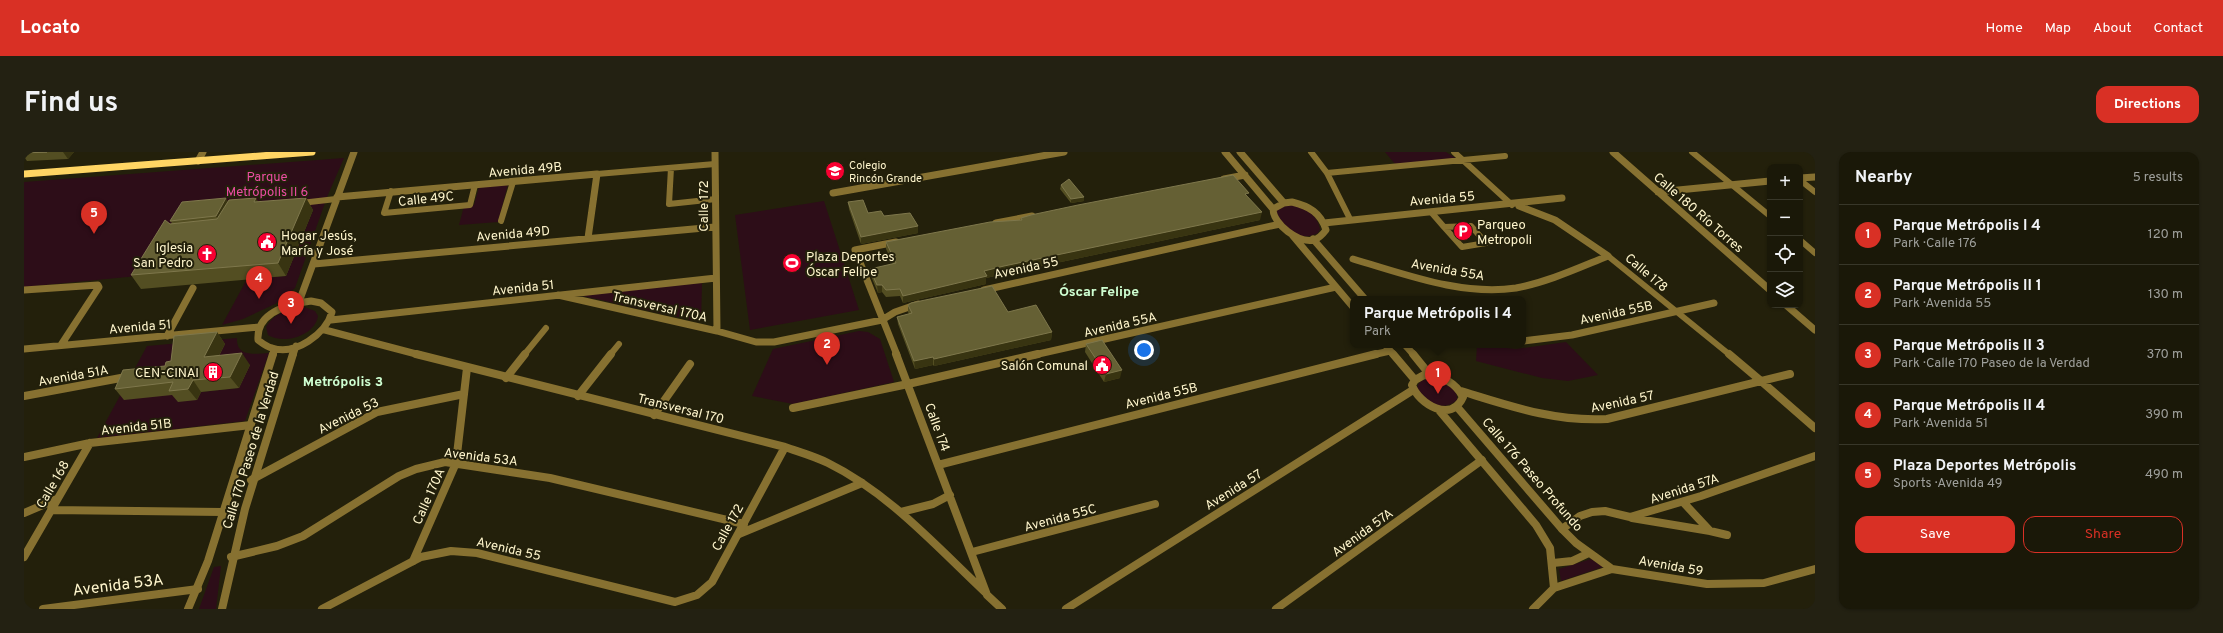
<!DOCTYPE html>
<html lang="en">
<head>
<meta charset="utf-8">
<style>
	:root { --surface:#1a1808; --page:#232112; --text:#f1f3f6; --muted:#9fa09c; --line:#383729; --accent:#d93025 }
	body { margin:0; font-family:Overpass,sans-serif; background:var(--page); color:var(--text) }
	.controls { position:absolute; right:12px; top:12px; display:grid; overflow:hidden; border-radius:8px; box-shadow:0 1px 3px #0004 }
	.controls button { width:36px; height:36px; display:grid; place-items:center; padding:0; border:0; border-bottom:1px solid var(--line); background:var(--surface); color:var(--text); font:20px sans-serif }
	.you { position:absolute; left:1120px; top:198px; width:14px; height:14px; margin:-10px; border:3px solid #fff; border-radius:50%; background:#1a73e8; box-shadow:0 0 0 6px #1a73e833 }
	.badge { display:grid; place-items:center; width:26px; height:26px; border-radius:50%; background:var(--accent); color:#fff; font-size:13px; font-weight:700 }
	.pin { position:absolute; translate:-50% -33px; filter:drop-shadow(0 1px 2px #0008) }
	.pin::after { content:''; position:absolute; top:21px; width:14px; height:12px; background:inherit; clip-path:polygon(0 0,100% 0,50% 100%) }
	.popup { position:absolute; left:1326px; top:144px; width:176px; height:52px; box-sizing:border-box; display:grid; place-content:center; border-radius:8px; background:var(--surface); filter:drop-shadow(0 1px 3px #0005); font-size:13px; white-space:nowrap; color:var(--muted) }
	.popup b { font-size:15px; color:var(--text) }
	.popup::after { content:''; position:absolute; left:50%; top:100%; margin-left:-8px; border:8px solid transparent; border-top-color:var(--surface) }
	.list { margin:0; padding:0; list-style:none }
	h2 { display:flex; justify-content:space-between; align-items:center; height:52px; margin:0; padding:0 16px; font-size:17px }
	h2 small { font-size:13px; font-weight:400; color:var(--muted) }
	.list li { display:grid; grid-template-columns:26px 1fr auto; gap:12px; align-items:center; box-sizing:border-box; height:60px; padding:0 16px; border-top:1px solid var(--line) }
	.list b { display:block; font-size:15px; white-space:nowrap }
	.list p { margin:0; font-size:13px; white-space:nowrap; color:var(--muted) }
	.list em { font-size:13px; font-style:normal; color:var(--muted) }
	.actions { display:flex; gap:8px; padding:12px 16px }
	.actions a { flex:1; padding:9px 0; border:1px solid var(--accent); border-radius:12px; text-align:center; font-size:14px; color:var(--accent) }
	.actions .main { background:var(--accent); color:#fff }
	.icon { flex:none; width:22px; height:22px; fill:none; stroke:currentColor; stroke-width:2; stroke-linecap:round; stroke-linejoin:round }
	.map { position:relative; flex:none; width:1791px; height:457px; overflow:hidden; border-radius:12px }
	header { display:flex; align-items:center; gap:24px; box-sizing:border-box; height:56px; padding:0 20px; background:var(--accent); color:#fff }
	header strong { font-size:19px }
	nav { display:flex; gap:22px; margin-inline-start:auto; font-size:14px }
	.intro { display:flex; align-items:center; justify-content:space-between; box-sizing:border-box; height:96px; padding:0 24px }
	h1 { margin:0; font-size:28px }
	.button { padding:10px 18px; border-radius:12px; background:var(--accent); color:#fff; font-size:14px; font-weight:700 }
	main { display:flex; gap:24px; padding:0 24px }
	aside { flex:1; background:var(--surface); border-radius:12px; box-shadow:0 1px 3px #0004 }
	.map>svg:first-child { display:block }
	.green { fill:#2d0d18; fill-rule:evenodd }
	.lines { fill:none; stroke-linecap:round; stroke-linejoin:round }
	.lane-far1 { stroke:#877131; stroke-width:6 }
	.lane { stroke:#877131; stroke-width:8 }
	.street-far1 { stroke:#877131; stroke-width:7 }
	.street { stroke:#877131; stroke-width:8 }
	.secondary { stroke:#ffd564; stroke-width:7 }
	.wall { fill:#534e22 }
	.shaded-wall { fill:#383411 }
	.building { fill:#656034; stroke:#7e774c }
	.labels { text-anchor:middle; stroke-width:4; stroke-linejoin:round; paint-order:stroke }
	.far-poi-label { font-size:11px; fill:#fff6cd; stroke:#23200b; text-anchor:start }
	.street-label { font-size:13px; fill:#fff6cd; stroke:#23200b }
	.park-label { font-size:13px; fill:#ec4ca4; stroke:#23200b }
	.poi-label { font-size:13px; fill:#fff6cd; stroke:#23200b; text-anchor:start }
	.neighbourhood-label { font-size:14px; font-weight:bold; fill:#cfffd2; stroke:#23200b }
	.near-street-label { font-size:16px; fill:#fff6cd; stroke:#23200b }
</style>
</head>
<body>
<header>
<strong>Locato</strong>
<nav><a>Home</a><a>Map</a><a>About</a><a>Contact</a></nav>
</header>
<div class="intro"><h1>Find us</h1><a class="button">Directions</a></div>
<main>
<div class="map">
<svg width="1791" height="457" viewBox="0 0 1791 457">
	<rect width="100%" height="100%" fill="#23200b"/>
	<!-- green -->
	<path class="green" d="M1361,0h61l11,7 -62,5z
		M320,6l-17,39 -32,91 -20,16 -32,15 -21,6 25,-46 39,-3 27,-65 -147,34 -18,30 -124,12v-105z
		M484,32l-10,38 -39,3 5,-19 10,-1 5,-18z
		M800,49l35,109 -109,20 -15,-115z
		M1268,53c14,3 25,9 28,24l-2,4c-20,10 -33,-4 -42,-21l4,-5z
		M678,131l-1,39 -123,-27z
		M280,155l11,4 3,5c-3,20 -35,29 -50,19l-2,-8c8,-14 23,-19 38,-20z
		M835,179l9,1 12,7 14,43 -101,22 -41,-8 21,-47z
		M213,186c-1,19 18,16 32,15l-24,68 -148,17 50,-92zM156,221l58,15 -37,4 -5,8 -14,-6z
		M1542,190l32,33 -30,6 -26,-3 -66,-17 1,-16 39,4z
		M1408,227c10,4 26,7 25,21 -16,13 -30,2 -40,-12 2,-8 7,-9 15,-9z
		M1567,407l12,8 -42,14 -2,-12z
		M197,414l-5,43h-17l15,-42z"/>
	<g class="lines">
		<!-- lane-far1 -->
		<path class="lane-far1" d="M1287,0l16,21 23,46
			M1430,0l58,53
			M1668,0l78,64
			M647,16l-2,36 47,-5
			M1303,21l178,-17
			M573,22l118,-10
			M1776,28l15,12
			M367,39l-7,22 86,-8 5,-20
			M277,51l35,-4
			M1407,60l13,15
			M477,69l12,-39
			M1447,74l15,17 -24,4 -18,-20z
			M1776,88l15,13
			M1584,104l122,99
			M500,203l22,-27
			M586,203l9,-11"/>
		<!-- lane -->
		<path class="lane" d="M1705,202l32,27
			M482,226l19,-24
			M0,244l102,-19
			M554,244l33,-42
			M769,256l115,-24
			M630,263l36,-51
			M0,305l66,-14 161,-18
			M227,328l126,-68 87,-18
			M27,358l171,2
			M0,361l33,-14
			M1608,366l78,13 -27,-29
			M1538,377l18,-13 12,-4 13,-1 25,6 71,-21 114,-40
			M1686,379l17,4
			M715,382l123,-51
			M948,400l183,-48
			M0,405l66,-114
			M207,405l46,-11 26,-10 96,-60 17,-7 29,-7 105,16 194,46
			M389,409l43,-98 11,-95
			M19,457l155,-20
			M1252,457l206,-149"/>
		<!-- street-far1 -->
		<path class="street-far1" d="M691,0l2,179
			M1201,0l48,57
			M1216,0l44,51
			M1589,0l157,138
			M174,9l5,-9
			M1776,26l15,-1
			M1200,27l21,-4
			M1634,40l112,-11
			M809,41l231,-41
			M313,45l260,-23 -9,64
			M1268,50c17,4 29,11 34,28 -3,4 -6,8 -12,10 -15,4 -41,-16 -41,-31l11,-6z
			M1495,54l36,14 53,36
			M972,71l36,-7
			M1300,71l238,-25
			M1269,84l60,71
			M1289,87l52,60
			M872,90l-41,8 42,105
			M1329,107c52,15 108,37 163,29 32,-6 62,-20 92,-32
			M290,112l401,-37
			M0,138l74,-5 1,2 -38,58
			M960,138l296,-66
			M534,143l159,36 39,11h18l108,-22 13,-8 23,-8
			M287,149l10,2 11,9c-6,22 -37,44 -60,36 -5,-1 -10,-5 -14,-8 -2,-28 31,-36 53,-39z
			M275,150l55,-150
			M1762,153l29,25
			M307,168l385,-42
			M301,178l95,25
			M143,184l26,-48
			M1499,189l49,-6 142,-32
			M1361,193l9,10
			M1381,193l9,10
			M0,197l235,-22
			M249,203l1,-6
			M269,203l3,-9
			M1010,203l302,-68
			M1348,203l18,-4"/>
		<!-- street -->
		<path class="street" d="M392,202l369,93c14,5 29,9 43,16 61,30 108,83 157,129
			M872,202l91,241 15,14
			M1369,202l22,26
			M1389,202l17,21
			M1400,223c17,1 31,6 39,22 -11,26 -44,8 -51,-12l3,-5z
			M1737,229l54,47
			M884,232l130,-30
			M1437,239c49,15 94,31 146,28l183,-45
			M1434,256l104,121 14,14 36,26
			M1414,257l98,116 14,23 4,40
			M914,313l438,-111
			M877,360l32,-8 17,-9
			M1529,411l19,-2 17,-8
			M164,457l20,-48 65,-207
			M198,457l23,-100 48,-155
			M298,457l99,-52 30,-6 26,2 198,49 22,-7 15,-13 73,-135
			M1042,457l347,-219
			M1509,457l21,-21 58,-19 95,15 57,-1 51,-14"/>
		<!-- secondary -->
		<path class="secondary" d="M0,22l288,-22"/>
	</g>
	<!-- wall -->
	<path class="wall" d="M0,0h50l-6,7 -41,2 -3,-4z
		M1037,33l23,16 -13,2 -11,-14z
		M1224,45l12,23 -256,54 -18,4v6l-83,19 -3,-7 -14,1 -4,-5 -4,1 -7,-17 -1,-7 23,-5 -7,-15v-7l134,-22 1,-2z
		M282,46l7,12 -27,66 -145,13 -10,-14 39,-51 2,-1 -2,-2 58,-19h30z
		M824,50l20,11 16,3 34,17 -57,11 -12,-35z
		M884,153l100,7 44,20 -1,8 -117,26 -1,-1 -18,4 -17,-45 -1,-7 12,-3 -1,-2z
		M193,180l8,12 -6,12 31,9 -11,23 -38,4 -4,8 -19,2 -6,-7 -48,5 -9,-11 50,-23z
		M1062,192l34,34 -16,4 -19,-30z"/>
	<!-- shaded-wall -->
	<path class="shaded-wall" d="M39,0h11l-6,7z
		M1060,45v4l-13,2v-4z
		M202,46l4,7 -9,19 -5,-8z
		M232,46l8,13 -10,-9z
		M282,46l7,12 -27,66 -8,-13z
		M1238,60l-2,8 -256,54 -18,4v6l-83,19v-7l81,-25 20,-5z
		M894,74v7l-57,11v-7z
		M853,133h5v7l-4,1z
		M193,180l8,12 -13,25 -8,-12z
		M1028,180l-1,8 -117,26v-7z
		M218,201l8,12 -11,23 -9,-11z
		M909,205v8l-18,4 -1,-8z
		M1098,218l-2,8 -16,4 2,-8z
		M169,228l8,12 -4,8 -9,-11z"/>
	<!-- building -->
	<path class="building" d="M0,0h23l-23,1z
		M1209,23l16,18 -4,1 17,18 -258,54 -20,5 3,5 -84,20 -3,-7 -14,1 -4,-5h-5l-7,-16 26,-6 -10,-21 104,-20 32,-2 -1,-2 10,-3 47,-10z
		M1045,27l15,18 -13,2 -10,-14z
		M202,46l-10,18 -46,5 12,-19z
		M232,46l-2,4 52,-4 -28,65 -147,12 34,-55 5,4 47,-5 12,-19z
		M839,48l5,13 13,-2 3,5 26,-3 8,13 -57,11 -13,-35z
		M968,134l16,26 28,-7 16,27 -118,27 -1,-2 -19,4 -17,-44 15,-4 -4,-8 3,-2z
		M193,180l-13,25 38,-4 -12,24 -37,3 -5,9 -19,2 4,-9 -58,7 8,-19 42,-4 1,-4 5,-1 3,-25z
		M1078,188l20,30 -16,4 -20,-30z"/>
	<!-- icons -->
	<defs>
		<g id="school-disc" transform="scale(1)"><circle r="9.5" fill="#f80031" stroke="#23200b"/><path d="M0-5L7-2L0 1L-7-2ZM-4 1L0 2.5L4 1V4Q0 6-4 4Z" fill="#fff"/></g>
		<g id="parking-disc" transform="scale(1)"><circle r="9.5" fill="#f80031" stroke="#23200b"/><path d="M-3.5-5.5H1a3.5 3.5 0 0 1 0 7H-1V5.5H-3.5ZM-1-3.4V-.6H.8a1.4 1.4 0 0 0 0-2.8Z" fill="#fff"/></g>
		<g id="civic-disc" transform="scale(1)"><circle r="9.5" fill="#f80031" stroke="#23200b"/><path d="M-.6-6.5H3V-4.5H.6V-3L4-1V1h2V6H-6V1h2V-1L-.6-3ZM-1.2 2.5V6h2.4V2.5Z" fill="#fff"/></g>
		<g id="church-disc" transform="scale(1)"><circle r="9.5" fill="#f80031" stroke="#23200b"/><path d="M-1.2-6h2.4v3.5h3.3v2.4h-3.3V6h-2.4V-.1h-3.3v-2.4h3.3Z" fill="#fff"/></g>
		<g id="stadium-disc" transform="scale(1)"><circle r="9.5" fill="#f80031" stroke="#23200b"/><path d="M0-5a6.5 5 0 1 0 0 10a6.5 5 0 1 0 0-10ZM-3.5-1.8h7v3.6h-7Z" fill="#fff"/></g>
		<g id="building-disc" transform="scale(1)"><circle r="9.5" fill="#f80031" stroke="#23200b"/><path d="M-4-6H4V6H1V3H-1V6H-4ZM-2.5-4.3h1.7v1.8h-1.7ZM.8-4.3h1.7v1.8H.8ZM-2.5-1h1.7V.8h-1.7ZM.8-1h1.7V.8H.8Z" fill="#fff"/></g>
	</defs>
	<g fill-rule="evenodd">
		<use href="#school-disc" x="811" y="19"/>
		<use href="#parking-disc" x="1439" y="79"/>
		<use href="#civic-disc" x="243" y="90"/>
		<use href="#church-disc" x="183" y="102"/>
		<use href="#stadium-disc" x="768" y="111"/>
		<use href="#civic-disc" x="1078" y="213"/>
		<use href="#building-disc" x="189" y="220"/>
	</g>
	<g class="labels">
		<!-- far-poi labels -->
		<g class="far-poi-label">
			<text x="825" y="17">Colegio<tspan x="825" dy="13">Rincón Grande</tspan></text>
		</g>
		<!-- street labels -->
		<g class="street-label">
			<text transform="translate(501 17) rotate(-5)" y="5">Avenida 49B</text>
			<text transform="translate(402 46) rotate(-6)" y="5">Calle 49C</text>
			<text transform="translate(1418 46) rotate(-5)" y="5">Avenida 55</text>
			<text transform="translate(679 54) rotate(-90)" y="5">Calle 172</text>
			<text transform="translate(1675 60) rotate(41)" y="5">Calle 180 Río Torres</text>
			<text transform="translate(489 81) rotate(-5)" y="5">Avenida 49D</text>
			<text transform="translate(1002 115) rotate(-12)" y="5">Avenida 55</text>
			<text transform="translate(1424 117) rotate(10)" y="5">Avenida 55A</text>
			<text transform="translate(1623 120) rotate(40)" y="5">Calle 178</text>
			<text transform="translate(499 135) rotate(-6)" y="5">Avenida 51</text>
			<text transform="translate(636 154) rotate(13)" y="5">Transversal 170A</text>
			<text transform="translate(1592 160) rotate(-12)" y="5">Avenida 55B</text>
			<text transform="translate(1096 172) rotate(-13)" y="5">Avenida 55A</text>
			<text transform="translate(116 174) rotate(-5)" y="5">Avenida 51</text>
			<text transform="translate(49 223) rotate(-10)" y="5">Avenida 51A</text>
			<text transform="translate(1137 243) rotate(-14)" y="5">Avenida 55B</text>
			<text transform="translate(1598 249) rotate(-12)" y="5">Avenida 57</text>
			<text transform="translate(657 256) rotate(14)" y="5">Transversal 170</text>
			<text transform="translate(324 263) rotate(-26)" y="5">Avenida 53</text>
			<text transform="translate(112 274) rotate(-6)" y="5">Avenida 51B</text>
			<text transform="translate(914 275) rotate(70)" y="5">Calle 174</text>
			<text transform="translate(226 298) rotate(-73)" y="5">Calle 170 Paseo de la Verdad</text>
			<text transform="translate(457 304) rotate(7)" y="5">Avenida 53A</text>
			<text transform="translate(1509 322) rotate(49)" y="5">Calle 176 Paseo Profundo</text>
			<text transform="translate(28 332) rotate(-60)" y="5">Calle 168</text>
			<text transform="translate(1660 336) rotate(-18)" y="5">Avenida 57A</text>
			<text transform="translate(1209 337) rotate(-32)" y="5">Avenida 57</text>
			<text transform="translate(404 344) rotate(-66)" y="5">Calle 170A</text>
			<text transform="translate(1036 365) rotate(-15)" y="5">Avenida 55C</text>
			<text transform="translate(703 375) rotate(-61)" y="5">Calle 172</text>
			<text transform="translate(1338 380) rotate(-36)" y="5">Avenida 57A</text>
			<text transform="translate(485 396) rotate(13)" y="5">Avenida 55</text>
			<text transform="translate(1647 413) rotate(10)" y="5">Avenida 59</text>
		</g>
		<!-- park labels -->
		<g class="park-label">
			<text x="243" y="29">Parque<tspan x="243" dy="15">Metrópolis II 6</tspan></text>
		</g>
		<!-- poi labels -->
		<g class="poi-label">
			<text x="1453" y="77">Parqueo<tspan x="1453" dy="15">Metropoli</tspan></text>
			<text x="257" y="88">Hogar Jesús,<tspan x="257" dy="15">María y José</tspan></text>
			<text x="169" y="100" text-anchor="end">Iglesia<tspan x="169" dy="15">San Pedro</tspan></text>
			<text x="782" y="109">Plaza Deportes<tspan x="782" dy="15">Óscar Felipe</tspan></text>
			<text x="1064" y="218" text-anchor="end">Salón Comunal</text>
			<text x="175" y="225" text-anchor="end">CEN-CINAI</text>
		</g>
		<!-- neighbourhood labels -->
		<g class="neighbourhood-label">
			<text x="1075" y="144">Óscar Felipe</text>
			<text x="319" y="234">Metrópolis 3</text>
		</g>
		<!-- near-street labels -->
		<g class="near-street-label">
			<text transform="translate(94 432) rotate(-7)" y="6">Avenida 53A</text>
		</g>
	</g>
</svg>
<div class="controls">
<button>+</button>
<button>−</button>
<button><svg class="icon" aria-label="locate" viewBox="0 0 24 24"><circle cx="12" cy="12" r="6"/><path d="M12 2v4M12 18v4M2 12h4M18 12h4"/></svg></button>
<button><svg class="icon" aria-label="layers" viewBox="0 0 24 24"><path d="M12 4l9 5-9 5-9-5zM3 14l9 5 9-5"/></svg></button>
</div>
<div class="you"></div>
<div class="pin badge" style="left:1414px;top:242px">1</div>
<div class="popup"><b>Parque Metrópolis I 4</b>Park</div>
<div class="pin badge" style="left:803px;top:213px">2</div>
<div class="pin badge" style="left:267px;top:172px">3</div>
<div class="pin badge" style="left:235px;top:147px">4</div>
<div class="pin badge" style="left:70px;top:82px">5</div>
</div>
<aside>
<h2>Nearby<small>5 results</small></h2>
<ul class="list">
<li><span class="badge">1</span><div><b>Parque Metrópolis I 4</b><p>Park · Calle 176</p></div><em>120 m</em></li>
<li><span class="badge">2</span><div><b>Parque Metrópolis II 1</b><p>Park · Avenida 55</p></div><em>130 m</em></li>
<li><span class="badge">3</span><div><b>Parque Metrópolis II 3</b><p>Park · Calle 170 Paseo de la Verdad</p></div><em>370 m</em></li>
<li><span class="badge">4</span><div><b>Parque Metrópolis II 4</b><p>Park · Avenida 51</p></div><em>390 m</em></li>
<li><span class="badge">5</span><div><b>Plaza Deportes Metrópolis</b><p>Sports · Avenida 49</p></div><em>490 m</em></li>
</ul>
<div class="actions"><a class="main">Save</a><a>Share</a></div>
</aside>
</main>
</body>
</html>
